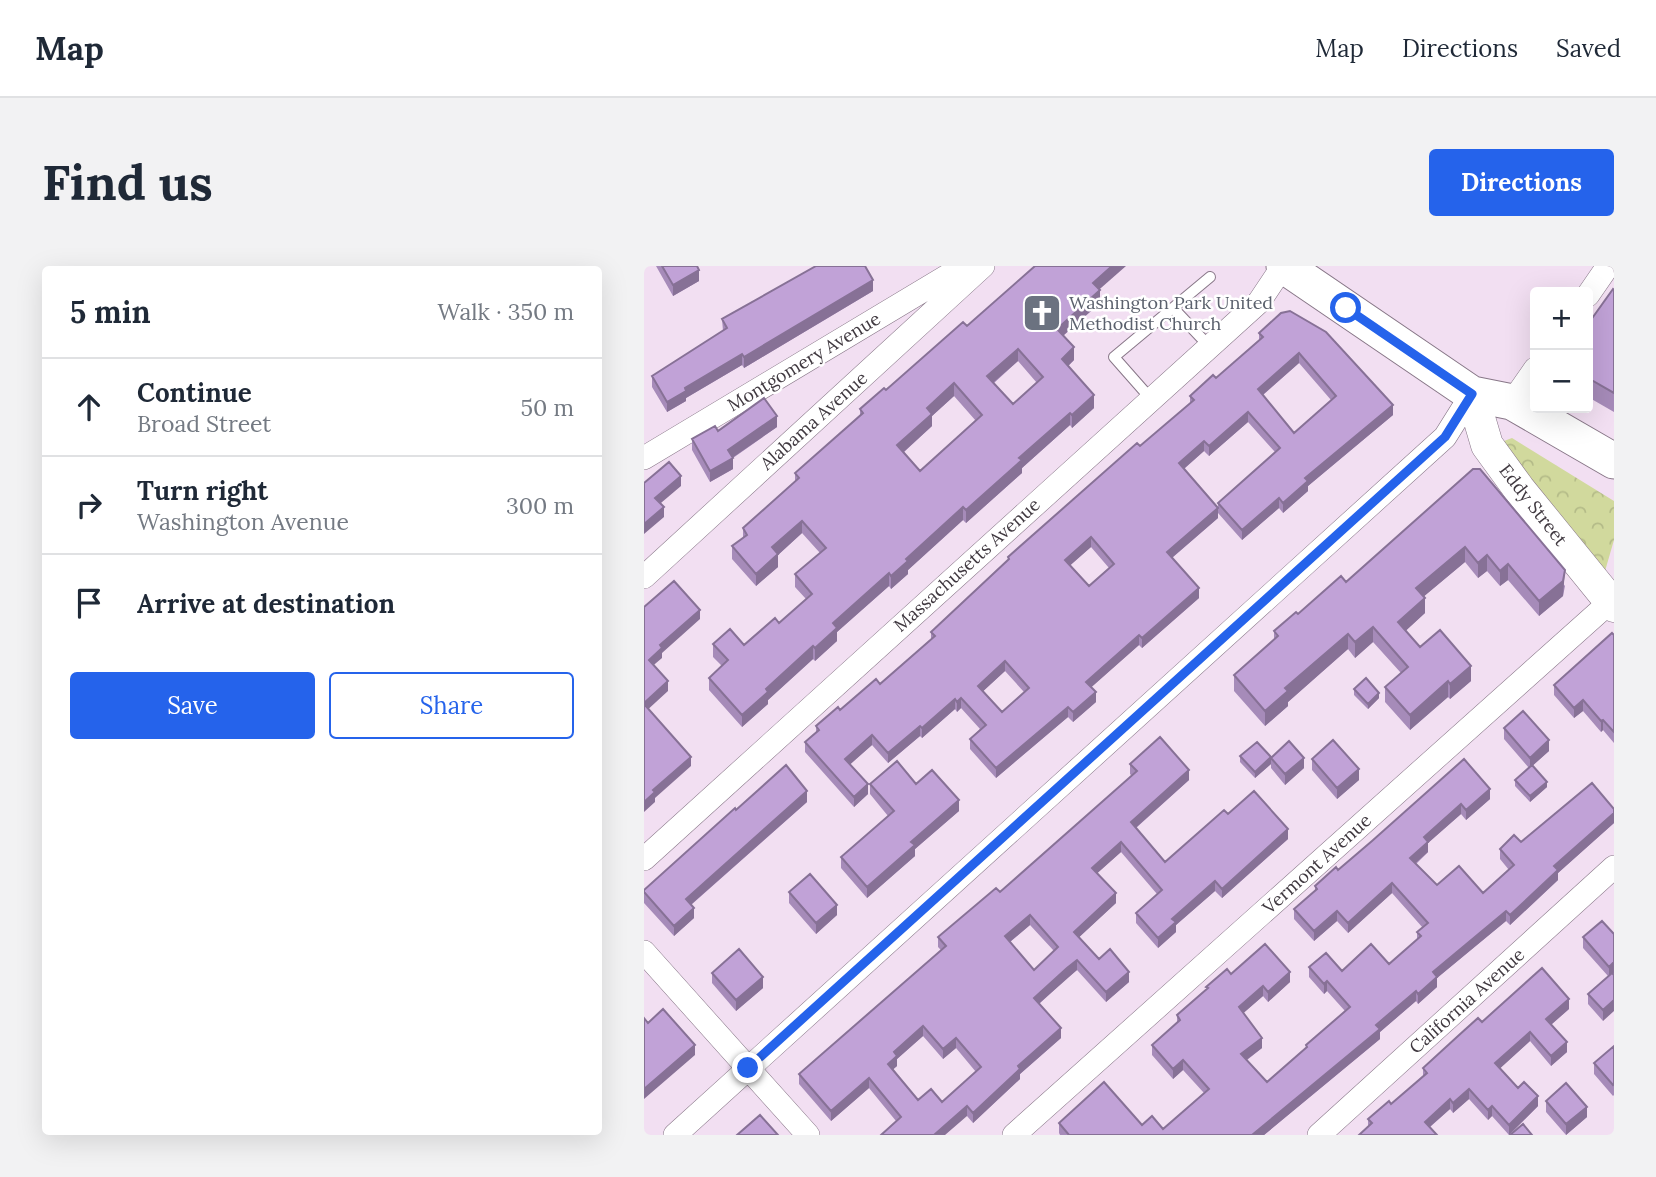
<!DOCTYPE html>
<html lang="en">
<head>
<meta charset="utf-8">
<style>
	:root { --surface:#fff; --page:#f2f2f3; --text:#1f2937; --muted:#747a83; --line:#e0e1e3; --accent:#2563eb }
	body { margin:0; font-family:Lora,serif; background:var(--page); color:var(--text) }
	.controls { position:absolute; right:21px; top:21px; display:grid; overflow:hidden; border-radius:7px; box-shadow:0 7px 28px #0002 }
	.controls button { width:63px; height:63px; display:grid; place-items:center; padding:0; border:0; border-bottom:2px solid var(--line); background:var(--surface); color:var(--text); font:35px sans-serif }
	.stop { position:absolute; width:21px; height:21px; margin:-16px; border:5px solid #2563eb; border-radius:50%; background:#fff }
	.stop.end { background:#2563eb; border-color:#fff; box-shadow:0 2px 7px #0008 }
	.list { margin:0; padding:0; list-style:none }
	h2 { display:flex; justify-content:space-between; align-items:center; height:91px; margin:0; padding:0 28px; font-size:30px }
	h2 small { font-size:23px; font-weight:400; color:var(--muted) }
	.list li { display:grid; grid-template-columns:46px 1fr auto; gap:21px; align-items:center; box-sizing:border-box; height:98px; padding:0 28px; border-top:2px solid var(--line) }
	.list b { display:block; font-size:26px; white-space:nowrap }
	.list p { margin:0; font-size:23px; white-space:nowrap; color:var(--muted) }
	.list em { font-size:23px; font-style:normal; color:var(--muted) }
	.actions { display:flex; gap:14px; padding:21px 28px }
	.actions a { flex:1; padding:16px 0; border:2px solid var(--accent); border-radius:7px; text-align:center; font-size:24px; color:var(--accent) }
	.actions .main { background:var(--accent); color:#fff }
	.icon { flex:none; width:38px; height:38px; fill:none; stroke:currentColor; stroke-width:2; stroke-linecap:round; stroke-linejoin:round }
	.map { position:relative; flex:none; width:970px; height:869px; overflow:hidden; border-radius:7px }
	header { display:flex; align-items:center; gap:42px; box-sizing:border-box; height:98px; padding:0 35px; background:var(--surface); border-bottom:2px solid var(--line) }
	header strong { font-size:33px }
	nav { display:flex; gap:38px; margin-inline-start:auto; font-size:24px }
	.intro { display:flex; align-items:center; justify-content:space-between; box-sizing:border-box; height:168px; padding:0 42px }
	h1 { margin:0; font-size:49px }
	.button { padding:18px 32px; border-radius:7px; background:var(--accent); color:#fff; font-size:24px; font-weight:700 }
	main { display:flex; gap:42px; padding:0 42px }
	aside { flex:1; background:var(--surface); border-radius:7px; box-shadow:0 7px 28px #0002 }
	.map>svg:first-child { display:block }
	.park { fill:url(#park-crowns) }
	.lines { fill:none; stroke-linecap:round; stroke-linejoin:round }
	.service-casing { stroke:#878; stroke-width:12 }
	.minor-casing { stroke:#878; stroke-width:24 }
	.secondary-casing { stroke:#878; stroke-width:33 }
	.primary-casing { stroke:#878; stroke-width:37 }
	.service { stroke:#fff; stroke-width:10 }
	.minor { stroke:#fff; stroke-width:23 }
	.secondary { stroke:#fff; stroke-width:32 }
	.primary { stroke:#fff; stroke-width:35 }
	.wall { fill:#a68bb9; fill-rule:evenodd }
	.shaded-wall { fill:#877196 }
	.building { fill:#c1a2d7; stroke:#877196; stroke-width:2; fill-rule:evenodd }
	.route { stroke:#2563eb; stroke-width:9 }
	.labels { text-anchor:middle; stroke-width:5; stroke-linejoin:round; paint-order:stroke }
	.worship-label { font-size:18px; fill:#5b616d; stroke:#fff; text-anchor:start }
	.street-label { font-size:18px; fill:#403940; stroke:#fff }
</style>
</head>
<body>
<header>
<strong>Map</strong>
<nav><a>Map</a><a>Directions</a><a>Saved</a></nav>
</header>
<div class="intro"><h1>Find us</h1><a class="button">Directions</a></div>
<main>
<aside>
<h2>5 min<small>Walk · 350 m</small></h2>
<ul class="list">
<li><svg class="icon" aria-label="ahead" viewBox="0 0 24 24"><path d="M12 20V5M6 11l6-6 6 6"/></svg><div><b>Continue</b><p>Broad Street</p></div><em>50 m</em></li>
<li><svg class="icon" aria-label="right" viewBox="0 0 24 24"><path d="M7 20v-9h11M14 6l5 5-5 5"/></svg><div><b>Turn right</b><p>Washington Avenue</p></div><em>300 m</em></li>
<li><svg class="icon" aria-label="arrive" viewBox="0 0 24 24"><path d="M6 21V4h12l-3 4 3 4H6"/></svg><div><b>Arrive at destination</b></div></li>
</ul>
<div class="actions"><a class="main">Save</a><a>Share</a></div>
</aside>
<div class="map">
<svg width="970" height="869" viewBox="0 0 970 869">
	<defs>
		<pattern id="park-crowns" width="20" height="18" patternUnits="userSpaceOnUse" patternTransform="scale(1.75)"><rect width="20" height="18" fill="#d1d99d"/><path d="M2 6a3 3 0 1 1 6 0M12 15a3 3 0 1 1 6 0" fill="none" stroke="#b4bb88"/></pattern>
	</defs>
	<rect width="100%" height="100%" fill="#f2dff2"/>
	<!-- park -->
	<path class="park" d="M868,172l102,63v39l-11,38 -101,-129 2,-8z"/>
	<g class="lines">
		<!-- service casing -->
		<g class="service-casing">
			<path id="service" d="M529,42l36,38
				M507,133l-37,-42 96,-80"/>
		</g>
		<!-- minor casing -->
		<g class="minor-casing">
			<path id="minor" d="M944,29l20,-29
				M868,136l23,-33
				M0,192l320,-192
				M0,311l339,-311
				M0,593l615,-557 24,-36
				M0,686l164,183
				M31,869l770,-698 27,-43
				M370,869l596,-533
				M675,869l295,-268"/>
		</g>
		<!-- secondary casing -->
		<g class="secondary-casing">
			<path id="secondary" d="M828,128l15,51 32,44 95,117"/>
		</g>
		<!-- primary casing -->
		<g class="primary-casing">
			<path id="primary" d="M640,0l188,128 40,8 102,59"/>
		</g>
		<!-- service -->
		<use href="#service" class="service"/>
		<!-- minor -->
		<use href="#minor" class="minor"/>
		<!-- secondary -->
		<use href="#secondary" class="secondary"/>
		<!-- primary -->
		<use href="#primary" class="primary"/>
	</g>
	<!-- wall -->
	<path class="wall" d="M12,0h41l2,15 -26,15z
		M456,24v13l-37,33 11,24 -6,6 26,42 -22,20 -2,-3 -48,43v5l-56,50 -3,-3 -55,50v4l-17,15 -2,-3 -52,46v9l-22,20 -2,-2 -45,41v4l-26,23 -33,-37v-12l13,-12 -9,-9v-13l31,1 35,-22 27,-24 -11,-12v-13l25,-21 -18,-20 -24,22v12l-22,19 -24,-27v-13l11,-8v-10l52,-47v-8l65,-57v-7l107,-83zM374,95l19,22 -24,21 -19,-21zM310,130l22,25 -56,50 -16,-19 28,-26v-10z
		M970,24v122l-26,-15v-73z
		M229,25l-129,77 -2,-3 -56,33v3l-19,11 -15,-25v-11l71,-45 -1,-12z
		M637,47l112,102 -85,71v5l-25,22 -4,-5 -37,32 -24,-27v-10l57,-51 -27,-30 -39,34 -5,-5 -20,18 34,49 -46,40 27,40 -57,50 -3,-3 -48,42 5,15 -23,20 -5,-5 -72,61 -26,-29v-10l10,-10 -19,-21 -4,4 -2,-3 -33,29 -2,-2 -32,27 -16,-18 -22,19 18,30 -14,13 -49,-55v-10l11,-10v-6l64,-42 51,-45v-7l77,-71v-4l132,-111 50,-43v-7l26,-18 43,-37v-8zM655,97l32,37 -37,33 -31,-38zM447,281l18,21 -20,18 -19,-21zM361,405l19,21 -22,20 -19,-21z
		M133,161l-44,31v11l-23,13 -18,-32v-11l26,-8z
		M829,203l92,117 -2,10 -24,20 -31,-36 -8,6 -13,-15 -9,7 -13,-16 -41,34 1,17 -20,18 15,16 51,34 -21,18 -2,-2 -38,33 -25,-28v-15l16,-14 -28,-31 -18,16 -7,-9 -60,53v4l-23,20 -31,-35v-16l40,-35v-9l72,-49z
		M970,369v108l-11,-13 -2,2 -18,-21 -9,7 -20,-23v-10z
		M710,423l25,9 -11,11 -14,-14z
		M860,462l45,23 -17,15 15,21 -17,15 -15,-16v-6l14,-12 -25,-29z
		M596,490l31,1 33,11 -19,17 -14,-17v-4l-16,14 -15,-16z
		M668,493l47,21 -22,19 -25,-29z
		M820,493l26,40 -24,21 -5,-6 -33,29v9l-12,12 21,21 46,8 26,-23 -9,-11v-10l114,-40v14l-56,50v7l-48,45 -4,-4 -69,57v9l-19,17 -2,-3 -36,31v7l-116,96h-204l-1,-2v-10l83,2 21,4 41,-36 -21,-23 -10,9 -21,-24v-10l25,-22v-8l29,-26v-2l25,-13 59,8 -22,20 -5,-6 -20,17 19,35 -15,12 20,22 39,-34v-3l39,-34 -18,-20 -3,3 -15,-17v-10l33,4 47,-7 28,-25v-7l6,-4 -31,-35 -44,40 -11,-12 -23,20 -20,-22v-10l21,-18v-5l23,-16 34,-29z
		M486,498l59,16 -53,48 29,34 63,-48 60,25 -66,59 -7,-7 -39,34v7l-18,16 -22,-25v-10l21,-19 -36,-42 -24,21 19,30 -37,34 20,22 30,23 -23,20 -29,-32 -10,8 -28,26 22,34 -41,36v5l-47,44 -6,-7 -71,5 -27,-33 -38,33 -32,-37v-10l142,-124 -3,-3v-10l62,-45 132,-116 -2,-2zM386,659l24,26 -20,19 -24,-28zM279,770l20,23 13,-11 20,24 -34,30 -24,-2 -25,-31 4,-3v-7z
		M226,518h46l43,27 -44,38v7l-48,42 -26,-30v-11l47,-41 -18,-22z
		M163,536l-116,103 3,13 -20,18 -30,-33v-13l92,-80z
		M145,626l48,23 -21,19 -27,-31z
		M970,668v39l-1,1 -10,47 -15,-17v-10l20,-18 -25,-28v-11z
		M68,707l51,15 -27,23 -24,-28z
		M925,743l-18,16 16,27 -16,14 -21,-25 -30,27 18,20 20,18 -29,29 -17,-19 -4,4 -19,-21 -16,14 -3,-4 -20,18 7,8h-78l9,-8v-8l23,-15 32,-28v-8l59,-46z
		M970,780v49l-1,1 -19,-22v-11z
		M902,835l41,16 -21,18 -20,-23z"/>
	<!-- shaded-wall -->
	<path class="shaded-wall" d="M468,0h14l-33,29v-12z
		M55,4v11l-26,15v-11z
		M229,14v11l-129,77v-11z
		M456,24v13l-43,38v-12z
		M430,81v13l-12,12v-13z
		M374,83v12l-31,27v-12z
		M655,87v10l-41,36v-10z
		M98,88v11l-56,33v3l-19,11v-10l18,-14z
		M310,117v13l-22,20v10l-35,32v-13l30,-37z
		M450,129v13l-22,20v-13z
		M749,139v10l-85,71v5l-25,22v-10l22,-25z
		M604,146v10l-39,34v-10z
		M426,147v12l-48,43v5l-56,50v-13l53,-52z
		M133,150v11l-48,33 4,-2v11l-23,13v-11l18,-21z
		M560,175v10l-25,22v-10z
		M37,210v10l-26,22v-10z
		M635,232v10l-37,32v-10z
		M20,241v10l-20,17v-10z
		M319,241v13l-55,50v4l-17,15v-13l15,-17z
		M574,242v10l-51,44v-10z
		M158,255v12l-24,22v12l-22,19v-12l16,-27z
		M447,271v10l-26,23v-10z
		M821,281v15l-49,41v-15z
		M843,289v16l-9,7v-15z
		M864,298v16l-8,6v-15z
		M921,304l-2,26 -24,20v-15z
		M245,307v13l-52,46v9l-22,20v-13l18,-25z
		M555,322v10l-57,50v-10z
		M781,332v15l-27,25v-16z
		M56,344v9l-38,34v5l-13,11v-9l11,-15z
		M729,361v15l-18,16v-16z
		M704,368v15l-60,53v4l-23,20v-15l20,-23z
		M495,369v10l-53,47v-10z
		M169,380v13l-45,41v4l-26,23v-12l24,-26z
		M361,395v10l-27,25v-10z
		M827,400v15l-21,18v-15z
		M24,415v10l-24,22v-10z
		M804,415v16l-38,33v-15z
		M452,426v10l-23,20v-10z
		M735,427v5l-11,11v-5z
		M317,432v10l-4,4v-10z
		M311,433v10l-33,29v-10z
		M939,434v11l-9,7v-10z
		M424,441v10l-72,61v-10z
		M959,454v10l-2,2v-11z
		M276,460v10l-32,27v-10z
		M228,469v10l-27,24v-10z
		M905,474v11l-19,17v-10z
		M47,491v9l-36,32v4l-11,10v-10l9,-12z
		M627,492v6l-16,14v-6z
		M660,492v10l-19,17v-11z
		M715,503v11l-22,19v-11z
		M545,504v10l-58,52v-10z
		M903,516v5l-17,15v-6z
		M224,518v10l-14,13v-10z
		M846,523v10l-24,21v-10z
		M163,525v11l-121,107v-10z
		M315,534v11l-44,38v7l-48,42v-11l44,-45z
		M817,538v10l-33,29v9l-18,16v-10l14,-21z
		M970,547v10l-56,50v7l-48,45v-10l44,-49z
		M644,563v10l-66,59v-9z
		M477,576v10l-29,26v-10z
		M571,615v10l-39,34v7l-18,16v-10l14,-19z
		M748,617v10l-44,40v-10z
		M472,627v10l-42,39v-10z
		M193,639v10l-21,19v-11z
		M50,642v10l-20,18v-10z
		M693,645v10l-23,20v-10z
		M862,645v10l-69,57v9l-19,17v-10l15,-22z
		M386,649v10l-25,21v-10z
		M433,694v10l-43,38v-10z
		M970,696v11l-5,5v-11z
		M485,706v10l-23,20v-10z
		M646,706v10l-22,20v-10z
		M119,711v11l-27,23v-11z
		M683,715v10l-3,3v-10z
		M619,720v10l-24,21v-10z
		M772,725v10l-36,31v7l-116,96h-12z
		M925,733v10l-23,20v-10z
		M970,734v11l-11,10v-11z
		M279,760v10l-26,23v7l-9,8v-10l6,-12z
		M417,762v10l-41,36v5l-47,44v-10l45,-47z
		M886,766v9l-35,32v-10z
		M312,772v10l-13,11v-10z
		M618,772v10l-21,16v-10z
		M923,776v10l-16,14v-10z
		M51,779v10l-51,44v-10z
		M539,794v10l-10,9v-10z
		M225,812v10l-38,33v-10z
		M825,823v10l-16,14v-10z
		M894,830v10l-29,29v-10z
		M806,833v10l-25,22v-9z
		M323,840v10l-22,19h-11z
		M848,840v10l-4,4v-10z
		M943,841v10l-21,18v-11z"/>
	<!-- building -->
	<path class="building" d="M18,0h35l2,4 -26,15z
		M172,0h49l8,14 -129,77 -2,-3 -57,34 1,3 -19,11 -15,-26 75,-48 -5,-9z
		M391,0h77l-19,17 7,7 -43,39 17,18 -12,12 32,36 -22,20 -2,-2 -51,45 3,2 -56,50 -3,-3 -57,52 2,2 -17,15 -2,-3 -56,50 4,5 -22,20 -2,-2 -47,43 2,3 -26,23 -33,-37 19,-18 -15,-16 17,-15 14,16 31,-27 4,5 33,-29 -17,-20 31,-26 -24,-27 -30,26 6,7 -22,20 -24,-28 15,-11 -4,-7 56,-50 -4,-5 68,-60 -3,-4 24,-21 2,2 77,-68 4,4zM374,83l25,28 -30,27 -26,-28zM310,117l28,32 -62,56 -23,-26 35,-31 -5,-6z
		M969,23l1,1v103l-26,-15v-54z
		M646,45l36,21 67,73 -88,73 3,3 -25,22 -4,-5 -37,32 -24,-27 62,-55 -32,-36 -39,34 -5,-5 -25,22 39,45 -51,44 32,36 -57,50 -3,-3 -53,47 10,10 -23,20 -5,-5 -72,61 -26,-29 16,-14 -25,-27 -4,4 -2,-3 -33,29 -2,-2 -32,27 -16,-18 -27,24 23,25 -14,13 -49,-55 14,-12 -3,-4 22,-19 2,3 36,-31 4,5 55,-48 -4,-4 78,-73 -1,-2 129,-114 3,3 54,-46 -4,-4 23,-21 3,3 47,-41 -4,-4 22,-20zM655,87l37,43 -42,37 -36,-44zM447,271l23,27 -25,22 -24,-26zM361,395l24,27 -27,24 -24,-26z
		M120,132l13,18 -49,34 5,8 -23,13 -18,-32 23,-13 3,5z
		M25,196l12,14 -26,22 9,9 -20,17v-41z
		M829,203h7l85,101 -2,11 -24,20 -31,-37 -8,7 -13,-16 -9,8 -13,-16 -49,41 9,10 -27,24 22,25 20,-17 31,36 -21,18 -2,-3 -38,34 -25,-28 23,-20 -35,-40 -18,15 -7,-8 -63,54 3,3 -23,20 -31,-36 44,-39 -4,-5 22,-19 2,2 43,-38 5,6z
		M30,315l26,29 -40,35 2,3 -13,12 19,21 -24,22v-96z
		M968,367l2,2v97l-11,-12 -2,1 -18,-21 -9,8 -20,-23z
		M722,412l13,15 -11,11 -14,-15z
		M0,438l47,53 -38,33 2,2 -11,10z
		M879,445l26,29 -19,18 -26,-30z
		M516,471l29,33 -58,52 34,40 59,-52 4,4 26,-23 34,38 -66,60 -7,-8 -43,38 4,3 -18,16 -22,-25 26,-23 -41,-48 -29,26 24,25 -42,39 25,27 11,-10 19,23 -23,20 -29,-32 -10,8 -33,30 27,30 -43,38 2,3 -47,44 -6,-7 -33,29h-53l20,-18 -32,-39 -38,33 -32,-37 147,-128 -8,-9 58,-49 4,4 137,-121 -7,-7zM386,649l28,32 -24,23 -29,-34zM279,760l20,23 13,-11 25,29 -39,35 -11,-13 -13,11 -30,-36 9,-8 -3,-4z
		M689,474l26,29 -22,19 -25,-29z
		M645,475l15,17 -19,16 -14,-16z
		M613,476l14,15 -16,15 -15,-16z
		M820,493l26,30 -24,21 -5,-6 -37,33 4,5 -18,16 27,27 22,-19 24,27 31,-28 -14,-16 14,-14 7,7 71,-59 22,26v4l-60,53 4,4 -48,45 -4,-4 -73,61 4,5 -19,17 -2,-3 -40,34 4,4 -128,106h-183l-10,-12 45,-41 38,43 10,-9 11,13 46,-40 -26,-29 -10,9 -21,-24 28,-25 -3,-5 31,-27 -2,-1 21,-18 4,5 34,-30 25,28 -22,20 -5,-6 -24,21 23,31 -21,16 26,28 40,-35 -1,-2 44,-38 -23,-26 -3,3 -15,-17 17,-14 16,18 29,-27 18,20 32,-28 -4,-4 11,-9 -36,-40 -44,40 -11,-12 -23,20 -20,-22 23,-20 -2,-3 21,-19 2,3 34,-29z
		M253,495l19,23 16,-14 27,30 -48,42 4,3 -48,42 -26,-30 53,-46 -24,-27z
		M142,499l21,26 -121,108 8,9 -20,18 -30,-34v-2l91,-82 1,2z
		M888,499l15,17 -17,14 -15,-16z
		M166,608l27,31 -21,18 -27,-31z
		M958,655l12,13v28l-5,5 -26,-30z
		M95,683l24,28 -27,23 -24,-27z
		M898,702l27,31 -23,20 21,23 -16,14 -21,-24 -35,31 23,25 6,-6 14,14 -29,29 -17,-19 -4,4 -19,-21 -16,14 -3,-4 -25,23 12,13h-78l13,-12 -4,-4 21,-18 2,3 36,-31 -4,-5 35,-32 20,-18 4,4z
		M968,707l2,2v25l-11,10 -15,-16z
		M19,743l32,36 -51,44v-71l4,5z
		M970,780v38l-1,1 -19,-22z
		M922,817l21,24 -21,17 -20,-23z
		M116,849l18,20h-41z
		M879,858l9,11h-22z"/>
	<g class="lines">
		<!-- route -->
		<path class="route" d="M104,802l697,-631 27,-43 -126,-86"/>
	</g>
	<!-- icons -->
	<defs>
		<g id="church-square" transform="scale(2.0125)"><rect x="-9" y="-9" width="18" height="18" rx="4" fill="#6b7280" stroke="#fff"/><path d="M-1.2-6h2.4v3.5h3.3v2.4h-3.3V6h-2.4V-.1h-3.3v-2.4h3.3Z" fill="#fff"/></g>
	</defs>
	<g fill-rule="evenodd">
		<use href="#church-square" x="398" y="47"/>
	</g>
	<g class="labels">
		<!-- worship labels -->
		<g class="worship-label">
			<text x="425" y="43">Washington Park United<tspan x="425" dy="21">Methodist Church</tspan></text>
		</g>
		<!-- street labels -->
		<g class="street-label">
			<text transform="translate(160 96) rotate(-31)" y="6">Montgomery Avenue</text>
			<text transform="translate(170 155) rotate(-42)" y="6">Alabama Avenue</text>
			<text transform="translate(889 239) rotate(52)" y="6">Eddy Street</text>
			<text transform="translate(323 299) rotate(-42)" y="6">Massachusetts Avenue</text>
			<text transform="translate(673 598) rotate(-42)" y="6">Vermont Avenue</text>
			<text transform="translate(823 735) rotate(-42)" y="6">California Avenue</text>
		</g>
	</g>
</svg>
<div class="controls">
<button>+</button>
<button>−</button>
</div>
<div class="stop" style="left:702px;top:42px"></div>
<div class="stop end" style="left:104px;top:802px"></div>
</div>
</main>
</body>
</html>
